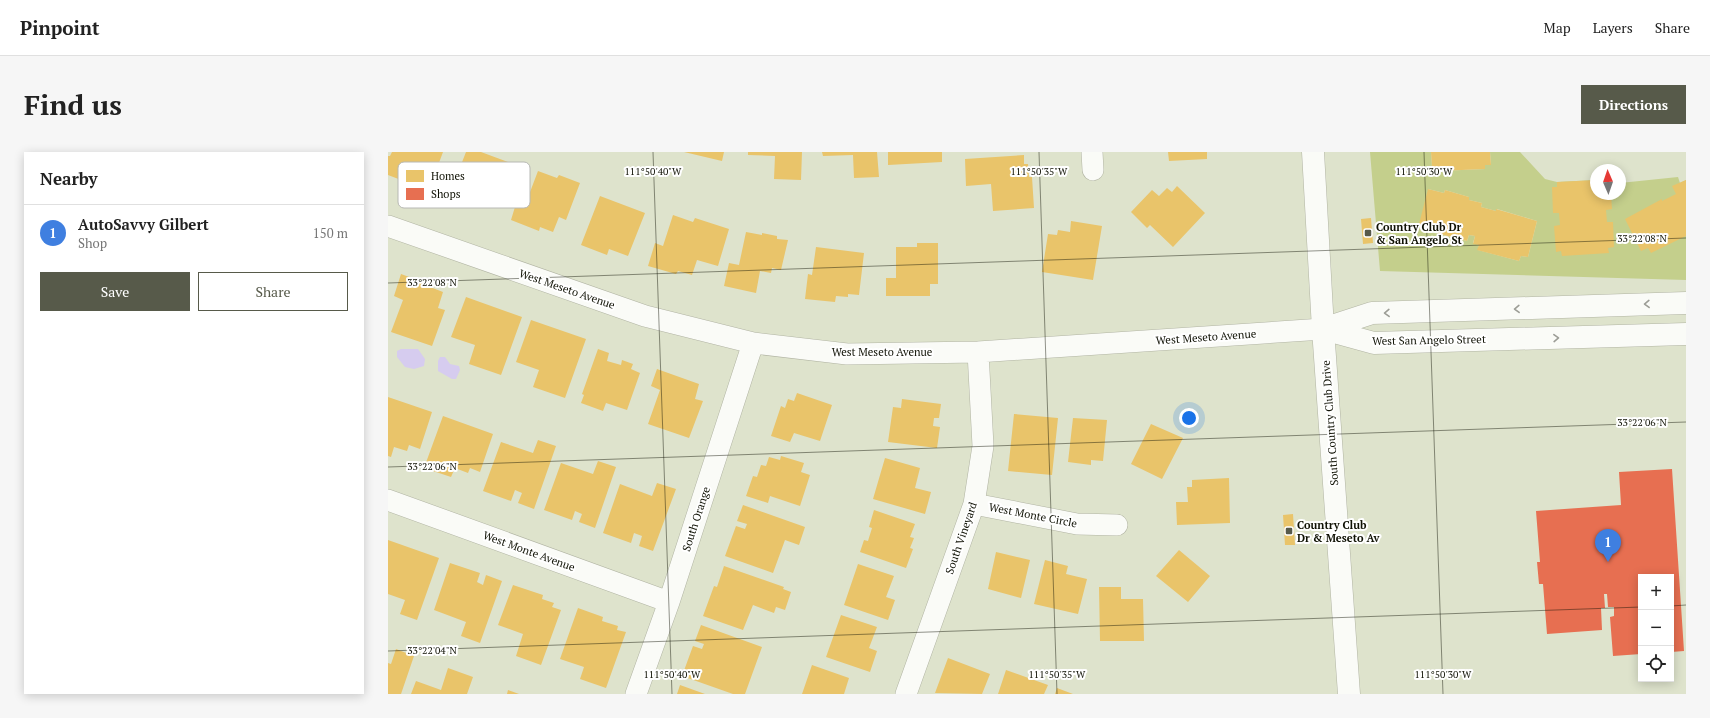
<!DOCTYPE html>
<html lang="en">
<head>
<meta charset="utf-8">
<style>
	:root { --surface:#fff; --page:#f6f6f6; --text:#222; --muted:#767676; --line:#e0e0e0; --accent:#575a4a }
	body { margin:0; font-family:"PT Serif",serif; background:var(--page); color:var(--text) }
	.controls { position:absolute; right:12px; bottom:12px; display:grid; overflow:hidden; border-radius:0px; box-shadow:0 2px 10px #0003 }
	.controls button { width:36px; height:36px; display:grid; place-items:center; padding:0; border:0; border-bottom:1px solid var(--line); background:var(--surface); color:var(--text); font:20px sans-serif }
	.compass { position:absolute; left:1202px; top:12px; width:36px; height:36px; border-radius:50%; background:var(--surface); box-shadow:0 2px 10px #0003; rotate:358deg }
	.you { position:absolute; left:801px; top:266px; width:14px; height:14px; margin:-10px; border:3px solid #fff; border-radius:50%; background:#1a73e8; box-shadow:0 0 0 6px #1a73e833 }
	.badge { display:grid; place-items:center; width:26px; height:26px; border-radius:50%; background:var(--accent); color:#fff; font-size:13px; font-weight:700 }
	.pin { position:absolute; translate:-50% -33px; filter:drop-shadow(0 1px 2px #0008) }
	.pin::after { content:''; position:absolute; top:21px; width:14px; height:12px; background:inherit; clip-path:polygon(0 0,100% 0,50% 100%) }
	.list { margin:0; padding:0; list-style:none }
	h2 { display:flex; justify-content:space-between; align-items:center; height:52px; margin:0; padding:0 16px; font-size:17px }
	h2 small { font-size:13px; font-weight:400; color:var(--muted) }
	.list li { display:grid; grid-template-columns:26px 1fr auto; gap:12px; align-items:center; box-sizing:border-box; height:56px; padding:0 16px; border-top:1px solid var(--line) }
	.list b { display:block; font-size:15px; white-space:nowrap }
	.list p { margin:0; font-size:13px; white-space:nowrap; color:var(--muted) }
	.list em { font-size:13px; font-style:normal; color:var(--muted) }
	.actions { display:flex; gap:8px; padding:12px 16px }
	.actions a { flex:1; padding:9px 0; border:1px solid var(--accent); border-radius:0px; text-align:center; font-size:14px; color:var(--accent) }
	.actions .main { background:var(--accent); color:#fff }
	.icon { flex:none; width:22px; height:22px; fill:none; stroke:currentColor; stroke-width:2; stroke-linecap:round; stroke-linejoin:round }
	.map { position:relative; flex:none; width:1298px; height:542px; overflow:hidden; border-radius:0px }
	header { display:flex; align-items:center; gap:24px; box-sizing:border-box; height:56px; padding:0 20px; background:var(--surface); border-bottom:1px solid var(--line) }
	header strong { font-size:19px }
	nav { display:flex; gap:22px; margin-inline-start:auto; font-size:14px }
	.intro { display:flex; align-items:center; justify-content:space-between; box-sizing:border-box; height:96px; padding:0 24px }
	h1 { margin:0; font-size:28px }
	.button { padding:10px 18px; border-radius:0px; background:var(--accent); color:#fff; font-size:14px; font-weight:700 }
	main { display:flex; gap:24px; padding:0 24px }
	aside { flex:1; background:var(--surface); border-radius:0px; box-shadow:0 2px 10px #0003 }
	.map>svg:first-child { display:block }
	.green { fill:#c4cf8c; fill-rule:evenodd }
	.water { fill:#d6ccef }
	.homes { fill:#e9c46a }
	.shops { fill:#e76f51 }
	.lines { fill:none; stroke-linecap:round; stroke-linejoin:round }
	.street-casing { stroke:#b1b4a3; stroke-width:22 }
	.secondary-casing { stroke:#b1b4a3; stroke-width:23 }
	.primary-casing { stroke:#b1b4a3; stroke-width:23 }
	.street { stroke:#fafbf7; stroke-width:21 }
	.secondary { stroke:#fafbf7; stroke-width:22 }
	.primary { stroke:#fafbf7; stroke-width:22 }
	.oneway { stroke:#9c9d96 }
	.ticks { fill:none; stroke:#0f1104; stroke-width:1; stroke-opacity:0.45 }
	.poi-dot { fill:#575a4a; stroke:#fff; stroke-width:1.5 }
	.labels { text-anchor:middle; stroke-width:4; stroke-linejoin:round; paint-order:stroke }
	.poi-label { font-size:11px; font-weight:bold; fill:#0f1104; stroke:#fff; text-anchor:start }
	.street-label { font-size:11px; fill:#0f1104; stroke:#fff }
	.key { fill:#fff; stroke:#b7b8b4; stroke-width:1 }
	.key-label { font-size:11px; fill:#0f1104 }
	.ticks-label { font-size:10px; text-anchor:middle; fill:#0f1104; stroke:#fff; stroke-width:4; stroke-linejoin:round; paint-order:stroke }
</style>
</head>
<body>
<header>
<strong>Pinpoint</strong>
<nav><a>Map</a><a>Layers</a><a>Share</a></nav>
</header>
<div class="intro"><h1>Find us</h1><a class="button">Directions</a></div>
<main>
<aside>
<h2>Nearby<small></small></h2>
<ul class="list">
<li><span class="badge" style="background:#3f7fe0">1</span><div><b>AutoSavvy Gilbert</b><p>Shop</p></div><em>150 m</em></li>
</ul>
<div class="actions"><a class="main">Save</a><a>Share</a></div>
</aside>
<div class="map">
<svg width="1298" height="542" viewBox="0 0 1298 542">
	<rect width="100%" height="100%" fill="#dee3cc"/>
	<!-- green -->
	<path class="green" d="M982,0h61l1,15h6v4l47,-2v-4l6,-1 -1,-12h30l25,27 12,3 39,-2v14h24v-11l58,-6 2,6 6,-3v100l-306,-9zM1040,37l16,4 1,-3 24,7v3l13,3 -1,4 15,4 1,-2 40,12 -9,36 -7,-1 -2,5 -41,-11 1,-5 -6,-2 2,-7 -6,-1 -2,6 -41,-10z"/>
	<!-- water -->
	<path class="water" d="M13,197h17l7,10 -1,7 -10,3 -9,-2 -8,-10v-6z
		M52,205h5l5,7 9,2 1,4 -4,9h-4l-14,-8v-10z"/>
	<!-- homes -->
	<path class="homes" d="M4,0h51l-10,27 -20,-7 -4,11 -21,-8v-19h2z
		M78,0h15l27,10 -15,40 -17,-6 -4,9 -28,-10 8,-22 5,2z
		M296,0h40l-2,9z
		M360,0h54l-1,28 -27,-1 1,-23 -27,-1z
		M434,0h55l2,25 -25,1 -1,-23 -30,1z
		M500,0h54v10l-54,3z
		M780,0h39v7l-38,2z
		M1043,0h59l1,13h-6v4l-47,2v-4h-6z
		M636,3v9h4l1,13h3l2,31 -41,3 -2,-27 -25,2 -1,-27z
		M150,19l19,7 2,-3 21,8 -14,37 -7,-3 -6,15 -13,-5 -1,4 -28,-11 7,-23 9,3z
		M1208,28v14h15l1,15 -6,1 1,12h6l1,25 -6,1 1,5 -47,3 -1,-5 -5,1 -2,-26 6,-1 -1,-12h-6l-1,-26h5v-5z
		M1298,28v56l-35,17 -3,-5 -7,3 -16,-32 37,-20v2l14,-7 -4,-8z
		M789,34l28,27 -32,34 -23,-22 -3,3 -16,-16 21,-22 7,6 8,-8 5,4z
		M1040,37l16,4 1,-3 24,7v3l13,3 -1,4 15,4v-2l41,12 -9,36 -7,-1 -2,5 -42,-11 2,-5 -6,-1 2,-8 -6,-1 -2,6 -42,-11 2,-4 -8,-2z
		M212,44l45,17 -17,43 -19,-7 -2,6 -26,-10z
		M285,63l20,7 2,-4 34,11 -11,37 -21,-6 -5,15 -14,-4 -2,3 -28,-8 7,-23 8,3z
		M983,66l2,25 -10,1 -2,-25z
		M683,69l31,5 -9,54 -51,-8 6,-38 9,1 1,-5 12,2z
		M358,80l16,3v-2l15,3v3l11,1 -7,30 -9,-2 -1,5 -11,-2 -4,22 -32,-7 5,-23 10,2z
		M529,91h21v41h-8v12h-44v-18h10v-31h21z
		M428,95l48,6 -5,42 -11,-1v3l-12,-1 -1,6 -30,-3 3,-25 4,1z
		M13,122l30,11 -1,2 13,5 -5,16 7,2 -13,36 -41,-14 12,-32 -9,-4z
		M78,145l56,20 -21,58 -32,-11 6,-19 -24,-8z
		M143,168l55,19 -21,59 -32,-11 6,-17 -23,-8z
		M210,197l11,4 -2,8 14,4 1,-5 11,4 -2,5 9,4 -13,37 -21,-7 -3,8 -22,-8 3,-8 -2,-1z
		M269,217l42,15 -4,15 8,2 -14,37 -41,-14 12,-34 -9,-4z
		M409,241l35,12 -12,36 -26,-8 -4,9 -19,-6 10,-30 4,2 3,-9 6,2z
		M0,245l44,15 -12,37 -11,-4 -2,6 -13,-4 -3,10 -3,-1z
		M514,247l39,5 -2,14h-5l-1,8 7,1 -3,21 -49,-6 5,-35 8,1z
		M626,262l44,4 -6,57 -44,-4z
		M55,264l50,18 -13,38 -10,-4 -2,5 -13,-5 -4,9 -27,-9z
		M685,266l34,2 -4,41 -12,-1v5l-23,-3z
		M763,272l32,14 -21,41 -31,-15z
		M150,288l18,6 -22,63 -16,-6 4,-10 -7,-3 -4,11 -28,-10 18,-49 32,11z
		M393,304l23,7 -3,9 9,3 -10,31 -30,-10 -2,7 -22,-7 7,-20 4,1 4,-12 5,1 3,-9 11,3z
		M497,306l35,10 -5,20 16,4 -6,22 -52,-15z
		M210,309l18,6 -21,61 -16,-6 3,-8 -7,-3 -3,9 -28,-10 17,-47 32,11z
		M841,326l1,45 -53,2 -1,-23h12l-1,-15h5v-7z
		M269,331l19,6 -23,62 -14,-5 3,-10 -8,-3 -3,10 -28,-10 17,-49 32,12z
		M355,353l62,22 -6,18 -14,-5 -12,33 -48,-17 11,-30 9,3 2,-5 -10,-3z
		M486,358l41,14 -5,13 4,1 -4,10 3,1 -7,19 -46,-16 4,-12 4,1 4,-13 -3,-1z
		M905,362l2,31h-10l-2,-30z
		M0,388l51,18 -22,62 -17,-6 5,-14 -17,-6z
		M791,398l31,26 -22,26 -32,-26z
		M608,400l34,8 -9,38 -33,-9z
		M657,408l23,6 -2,8 21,5 -9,35 -44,-10z
		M62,411l30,10 -3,9 6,3 3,-10 16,6 -22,62 -19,-7 5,-14 -32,-12z
		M470,412l36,12 -8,21 9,3 -7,20 -44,-15z
		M336,414l60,21 -1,2 8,3 -6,18 -9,-3 -2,6 -21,-8 -10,25 -40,-14 11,-30 3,1z
		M125,433l30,10 -1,4 12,4 -2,4 9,3 -20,55 -25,-9 7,-22 -25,-9z
		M711,435h22v12h22l1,42h-44z
		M190,456l25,9 -1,4 16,5 -1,4 9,2 -20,56 -26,-9 4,-12 -24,-8z
		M453,463l36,12 -8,21 8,3 -7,21 -44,-15z
		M313,473l61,22 -17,47h-12l-51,-18 11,-30 9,3 2,-5 -9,-3z
		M8,497l18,7 -13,38h-13v-31l3,1z
		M560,506l42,16 -8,20 -47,-1z
		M424,513l37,13 -5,16h-42z
		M60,516l25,9 -6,17h-56l5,-13 25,9z
		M618,518l42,15 -4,9h-46z
		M292,533l25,9h-28z
		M669,536l16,6h-18z
		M120,538l11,4h-12z"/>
	<!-- shops -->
	<path class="shops" d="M1284,317l12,182 -13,1v-75h-30v77l-28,2 -3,-39 4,-1v-9h-6l-1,-13h-3l1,14h-4l1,22 -55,4 -4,-50h-4l-2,-22h3l-4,-51 85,-6 -2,-33z"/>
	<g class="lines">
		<!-- street casing -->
		<g class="street-casing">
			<path id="street" d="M704,0l1,18
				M0,74l257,90 108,27 94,11 131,-2 345,-23
				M0,348l281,102
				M586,352l103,20 40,1
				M248,542l33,-92 84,-259
				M518,542l68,-190 9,-58 -5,-94"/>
		</g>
		<!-- secondary casing -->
		<g class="secondary-casing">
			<path id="secondary" d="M935,177l49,-16 314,-10
				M935,177l51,14 312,-9"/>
		</g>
		<!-- primary casing -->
		<g class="primary-casing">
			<path id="primary" d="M925,0l10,177 26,365"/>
		</g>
		<!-- street -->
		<use href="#street" class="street"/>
		<!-- secondary -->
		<use href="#secondary" class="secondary"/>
		<!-- primary -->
		<use href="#primary" class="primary"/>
	</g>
	<!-- one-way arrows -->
	<defs><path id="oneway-chevron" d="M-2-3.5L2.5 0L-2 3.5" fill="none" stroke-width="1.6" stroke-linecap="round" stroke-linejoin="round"/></defs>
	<g class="oneway">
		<use href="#oneway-chevron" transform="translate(1259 152) rotate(178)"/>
		<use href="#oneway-chevron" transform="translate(1129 157) rotate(178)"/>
		<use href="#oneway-chevron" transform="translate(999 161) rotate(178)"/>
		<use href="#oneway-chevron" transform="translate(1168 186) rotate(-2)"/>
	</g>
	<!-- ticks -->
	<path class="ticks" d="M265,0l19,542M651,0l18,542M1036,0l19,542M0,131l1298,-45M0,315l1298,-45M1283,454l15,-1M0,499l1253,-44"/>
	<!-- markers -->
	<g class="poi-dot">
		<rect x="976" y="77" width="8" height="8" rx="2"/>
		<rect x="897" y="375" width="8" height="8" rx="2"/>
	</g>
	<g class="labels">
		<!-- poi labels -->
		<g class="poi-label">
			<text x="988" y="79">Country Club Dr<tspan x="988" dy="13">&amp; San Angelo St</tspan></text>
			<text x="909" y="377">Country Club<tspan x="909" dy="13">Dr &amp; Meseto Av</tspan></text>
		</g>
		<!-- street labels -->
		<g class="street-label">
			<text transform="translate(179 137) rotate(19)" y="4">West Meseto Avenue</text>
			<text transform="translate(818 185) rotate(-4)" y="4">West Meseto Avenue</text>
			<text transform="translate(1041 188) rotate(-1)" y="4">West San Angelo Street</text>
			<text x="494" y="204">West Meseto Avenue</text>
			<text transform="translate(942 271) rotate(-94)" y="4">South Country Club Drive</text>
			<text transform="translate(645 363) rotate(11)" y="4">West Monte Circle</text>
			<text transform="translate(308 367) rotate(-72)" y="4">South Orange</text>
			<text transform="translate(573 386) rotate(-71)" y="4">South Vineyard</text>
			<text transform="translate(141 399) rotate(20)" y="4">West Monte Avenue</text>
		</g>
	</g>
	<!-- legend -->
	<rect x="10" y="10" width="132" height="46" rx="6" class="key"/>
	<rect x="18" y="18" width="18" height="12" fill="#e9c46a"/>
	<rect x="18" y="36" width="18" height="12" fill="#e76f51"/>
	<g class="key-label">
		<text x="43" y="28">Homes</text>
		<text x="43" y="46">Shops</text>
	</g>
	<g class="ticks-label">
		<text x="265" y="23">111°50'40"W</text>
		<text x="651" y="23">111°50'35"W</text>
		<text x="1036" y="23">111°50'30"W</text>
		<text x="1254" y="90">33°22'08"N</text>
		<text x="44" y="134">33°22'08"N</text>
		<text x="1254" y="274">33°22'06"N</text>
		<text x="44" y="318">33°22'06"N</text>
		<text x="44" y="502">33°22'04"N</text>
		<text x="284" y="526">111°50'40"W</text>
		<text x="669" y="526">111°50'35"W</text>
		<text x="1055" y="526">111°50'30"W</text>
	</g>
</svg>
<div class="controls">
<button>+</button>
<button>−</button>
<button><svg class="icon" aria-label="locate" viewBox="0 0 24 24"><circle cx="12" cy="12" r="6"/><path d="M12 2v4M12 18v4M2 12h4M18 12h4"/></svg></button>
</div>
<svg class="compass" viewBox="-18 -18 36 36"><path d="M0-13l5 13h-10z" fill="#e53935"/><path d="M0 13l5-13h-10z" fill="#767676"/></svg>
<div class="you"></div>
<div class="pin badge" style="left:1220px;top:410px;background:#3f7fe0">1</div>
</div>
</main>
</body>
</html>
